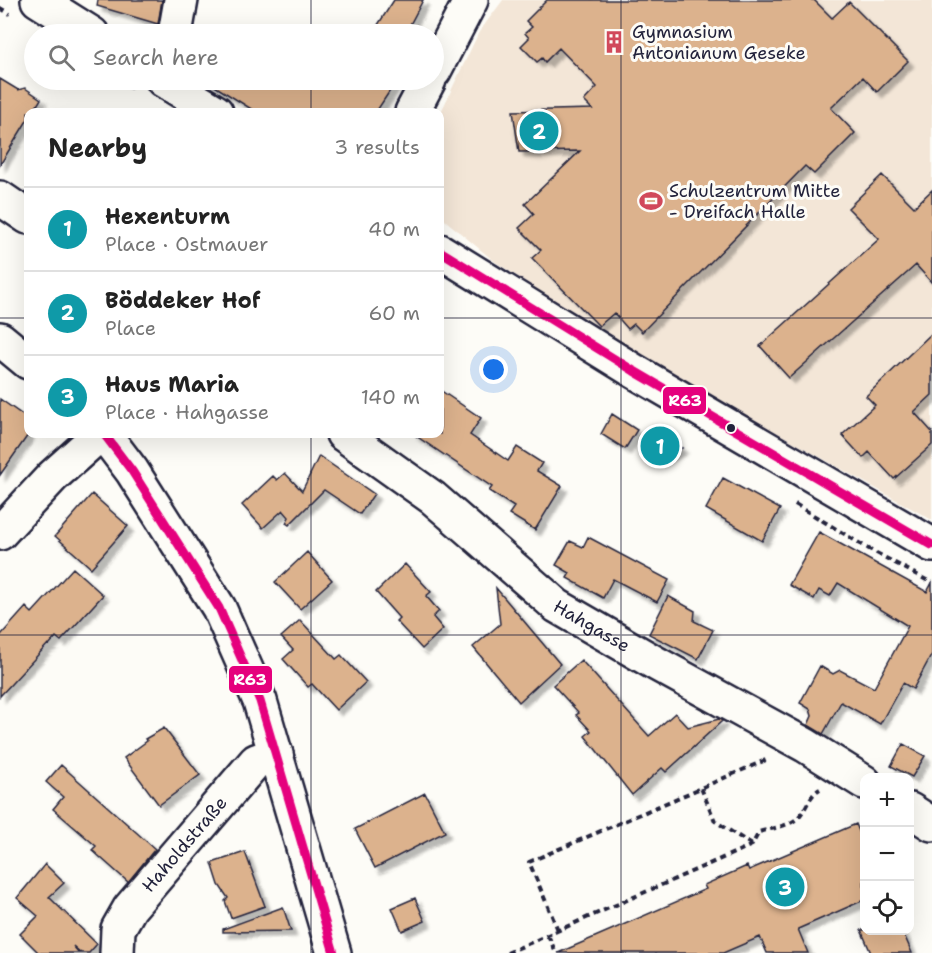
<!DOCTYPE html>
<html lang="en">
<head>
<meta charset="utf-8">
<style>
	:root { --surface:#fff; --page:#f2f2f2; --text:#222; --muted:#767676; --line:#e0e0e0; --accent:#d1495b }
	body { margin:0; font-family:"Shantell Sans",sans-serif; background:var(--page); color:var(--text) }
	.controls { position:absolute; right:18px; bottom:18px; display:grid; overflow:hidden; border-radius:12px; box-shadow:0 6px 24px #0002 }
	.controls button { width:54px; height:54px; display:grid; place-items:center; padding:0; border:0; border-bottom:2px solid var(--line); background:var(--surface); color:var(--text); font:30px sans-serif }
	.you { position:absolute; left:494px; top:370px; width:21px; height:21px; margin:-15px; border:4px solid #fff; border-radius:50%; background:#1a73e8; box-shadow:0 0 0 9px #1a73e833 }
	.badge { display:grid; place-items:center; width:39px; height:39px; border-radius:50%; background:var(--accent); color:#fff; font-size:20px; font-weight:700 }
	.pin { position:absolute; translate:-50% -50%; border:3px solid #fff; box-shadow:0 2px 6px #0006 }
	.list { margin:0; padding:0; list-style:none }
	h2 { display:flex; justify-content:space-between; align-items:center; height:78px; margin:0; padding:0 24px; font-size:26px }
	h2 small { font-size:20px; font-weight:400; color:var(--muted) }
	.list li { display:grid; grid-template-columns:39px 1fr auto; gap:18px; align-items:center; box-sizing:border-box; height:84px; padding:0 24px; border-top:2px solid var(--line) }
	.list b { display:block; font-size:22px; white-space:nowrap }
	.list p { margin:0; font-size:20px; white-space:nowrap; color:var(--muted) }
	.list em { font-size:20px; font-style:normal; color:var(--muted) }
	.icon { flex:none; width:33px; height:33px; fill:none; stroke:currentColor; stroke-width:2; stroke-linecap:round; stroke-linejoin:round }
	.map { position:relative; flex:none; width:932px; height:953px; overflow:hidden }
	.search { position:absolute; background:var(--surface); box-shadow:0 6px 24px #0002; left:24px; top:24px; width:420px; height:66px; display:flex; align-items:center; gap:15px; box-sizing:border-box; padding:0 21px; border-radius:33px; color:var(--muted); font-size:22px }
	.panel { position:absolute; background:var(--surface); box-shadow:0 6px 24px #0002; left:24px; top:108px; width:420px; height:330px; border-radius:12px }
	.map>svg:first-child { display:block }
	.built { fill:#f3e6d7 }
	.building { fill:#dcb28d; stroke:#22223b; stroke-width:1.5; filter:url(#shadow) }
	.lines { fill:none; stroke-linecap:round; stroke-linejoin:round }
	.minor-casing { stroke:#22223b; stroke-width:38 }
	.path { stroke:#22223b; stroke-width:4; stroke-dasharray:6 4.5; stroke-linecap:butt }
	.minor { stroke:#fdfcf7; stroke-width:33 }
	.bus-1-casing { stroke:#fdfcf7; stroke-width:14 }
	.bus-1 { stroke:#e5007d; stroke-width:9 }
	.grid { fill:none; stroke:#22223b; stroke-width:1.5; stroke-opacity:0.55 }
	.bus-dot { fill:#22223b; stroke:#fdfcf7; stroke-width:2 }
	.labels { text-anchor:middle; stroke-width:6; stroke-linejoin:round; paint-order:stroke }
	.poi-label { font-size:18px; fill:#22223b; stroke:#fdfcf7; text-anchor:start }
	.street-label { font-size:18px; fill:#22223b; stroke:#fdfcf7 }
	.line-badge { stroke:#fdfcf7; stroke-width:2 }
	.badge-label { font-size:16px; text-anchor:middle; font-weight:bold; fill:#fff }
</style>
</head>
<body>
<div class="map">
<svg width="932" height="953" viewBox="0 0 932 953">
	<defs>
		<filter id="shadow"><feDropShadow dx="5.5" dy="5.5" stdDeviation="1.5" flood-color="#0004"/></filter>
	</defs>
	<rect width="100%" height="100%" fill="#fdfcf7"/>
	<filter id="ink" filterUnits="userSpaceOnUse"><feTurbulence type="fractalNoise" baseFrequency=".0167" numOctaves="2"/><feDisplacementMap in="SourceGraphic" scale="12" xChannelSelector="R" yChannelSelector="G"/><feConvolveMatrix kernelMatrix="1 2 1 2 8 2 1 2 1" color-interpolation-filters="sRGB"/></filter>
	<g filter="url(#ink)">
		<!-- built -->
		<path class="built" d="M503,0h429v520l-308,-173 -130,-86 -54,-45v-102l39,-82z"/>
		<!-- building -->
		<path class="building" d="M98,0h64l-4,24 -61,-18z
			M394,0h29l-18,34h-33z
			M547,0h267l18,18 17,-16 59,59 -31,31 -14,-15 -32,31 24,25 -41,41 -9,-8 -163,166 -8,-8 -6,5 -14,-16 -15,13 -67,-68 9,-8 -22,-22 15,-14 -9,-10 55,-53 -61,1 -6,-41 79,-2 -8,-8 13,-14 -38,-39 -14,14 -3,-4 -5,4 -16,-16 8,-8 -4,-5 7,-6 -6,-6z
			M0,79l18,11 7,-2 16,11 -8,13h-5v7l-28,46z
			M205,80h192l-21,32h-120z
			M882,175l32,32 18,-17v93l-16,-18 -127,113 -29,-32 119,-107 -31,-31z
			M932,333v62l-18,17 18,20v13l-38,34 -25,-27 -6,6 -21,-23 33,-30 -9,-9z
			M440,390l41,28 -11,17 38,26 9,-14 25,16 -5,8 25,15 -27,44 -26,-16 5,-7 -25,-16 3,-4 -79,-53h27z
			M0,399l28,20v16l-28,40z
			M612,414l25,16 -12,19 -24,-15z
			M651,430l31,18 -22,12 -6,-2 -14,-11z
			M319,456l55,38 -14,20 -36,-24 -35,35 -3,-2 3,-6 -6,-7 -20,18 -21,-23 31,-29 4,4 8,-7 17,18z
			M723,478l57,31 -18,32 -56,-32z
			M92,494l36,32 -37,42 -36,-32z
			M819,532l108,60 5,-9v71l-19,35 -10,-6 -23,41 -39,-22 -18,32 -15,-9 4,-9 -2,-7 -10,-6 20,-37 13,8 7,-4 34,18 34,-62 -70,-43 -8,13 -11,-6 -5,9 -25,-14z
			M588,537l81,43 -12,22 -44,-23 -10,19 -36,-20 3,-5 -14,-8 14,-24 13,6z
			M307,552l25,28 -32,29 -25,-27z
			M405,564l26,28 -5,4 13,15 -6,6 10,12 -21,20 -26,-28 3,-3 -23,-26z
			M73,568l30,27 -42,46 -5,-4 -7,8 -1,-1 -48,52v-60l26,-29 6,6z
			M496,588l64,76 -41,38 -46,-55 27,-23z
			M668,596l27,15 -1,10 19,9 -15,29 -49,-25z
			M300,620l36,39 5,-4 25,27 -30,28 -24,-26 -4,3 -25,-28 10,-9 -12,-13z
			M581,660l68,76 26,-23 13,14 31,-8 3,2 -56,51 -4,-4 -30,27 -47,-59 6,-5 -15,-16 3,-2 -26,-28z
			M164,728l36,47 -41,30 -35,-47 23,-17 -2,-2z
			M903,744l22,12 -13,21 -21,-11z
			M61,765l94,84 -27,33 -36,-32 4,-4 -43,-37 10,-12 -17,-15z
			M425,793l20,39 -70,36 -20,-39z
			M856,824l8,19v57l-66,29 10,24h-41l-7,-16 -37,16h-165l148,-64 -2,-4 43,-19 2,4z
			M245,852l20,54 -34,12 -6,-17 3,-3 -9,-13 -7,-22z
			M45,864l19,19 -15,14 48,47 -8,9h-8l-8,-7 6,7h-40l-19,-19 18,-18 -21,-18z
			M415,898l10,23 -23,10 -10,-23z
			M283,907l8,24 -68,1v-3z
			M861,930h41l10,23h-41z"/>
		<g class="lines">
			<!-- minor casing -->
			<g class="minor-casing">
				<g id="minor">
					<path d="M38,0l54,34"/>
					<path d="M175,34l6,-34"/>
					<path d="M434,71l37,-71"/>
					<path d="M163,80l53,32"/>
					<path d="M412,112l17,-32"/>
					<path d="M0,198l28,19"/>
					<path d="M440,251l194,120 298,174"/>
					<path d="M0,339l28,23"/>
					<path d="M104,434l28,37 87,137 41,93 74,252"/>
					<path id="s1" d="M343,434l90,64 124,108 100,58 148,81 59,37"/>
					<path d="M0,533l53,-57 47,-42"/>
					<path d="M910,810l22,14"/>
					<path id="s2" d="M117,953l1,-24 12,-21 126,-147 20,-7"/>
				</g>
			</g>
			<!-- path -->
			<path class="path" d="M0,8l10,6
				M117,80l17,10
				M795,504l74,45 63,34
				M701,788l14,33 37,24
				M558,930l-29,-68 239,-103
				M548,935l8,18
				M507,953l245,-108 7,-13c10,-3 24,-5 33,-10 14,-7 15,-26 28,-33"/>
			<!-- minor -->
			<use href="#minor" class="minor"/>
			<!-- bus-1 casing -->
			<g class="bus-1-casing">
				<path id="bus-1" d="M440,251l194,120 298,174
					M104,434l28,37 87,137 41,93 74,252"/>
			</g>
			<!-- bus-1 -->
			<use href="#bus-1" class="bus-1"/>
		</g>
	</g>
	<!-- grid -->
	<path class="grid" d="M311,0v34M621,0v953M311,80v32M0,318h28M440,318h492M311,434v519M0,635h932"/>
	<!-- icons -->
	<defs>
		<g id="building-bare" transform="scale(1.8)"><path d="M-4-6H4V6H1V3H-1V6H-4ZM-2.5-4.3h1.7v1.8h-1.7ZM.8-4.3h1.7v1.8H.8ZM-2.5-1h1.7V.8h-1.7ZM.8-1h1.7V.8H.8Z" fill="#d1495b" stroke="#fdfcf7" stroke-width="2.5" paint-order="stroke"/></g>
		<g id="stadium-bare" transform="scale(1.8)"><path d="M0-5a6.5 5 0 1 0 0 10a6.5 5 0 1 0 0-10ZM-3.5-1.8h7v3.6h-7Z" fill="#d1495b" stroke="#fdfcf7" stroke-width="2.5" paint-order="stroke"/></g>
	</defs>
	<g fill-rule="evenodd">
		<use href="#building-bare" x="614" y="42"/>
		<use href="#stadium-bare" x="651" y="201"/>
	</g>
	<!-- markers -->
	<circle class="bus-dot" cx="731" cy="428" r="5"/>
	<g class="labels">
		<!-- poi labels -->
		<g class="poi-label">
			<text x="632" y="38">Gymnasium<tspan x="632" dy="21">Antonianum Geseke</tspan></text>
			<text x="669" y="197">Schulzentrum Mitte<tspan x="669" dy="21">- Dreifach Halle</tspan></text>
		</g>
		<!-- street labels -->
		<g class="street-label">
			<text dy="6" stroke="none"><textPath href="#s1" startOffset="315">Hahgasse</textPath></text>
			<text dy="6" stroke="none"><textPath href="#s2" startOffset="132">Haholdstraße</textPath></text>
		</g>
	</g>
	<g class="line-badge">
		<rect x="662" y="386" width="45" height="29" rx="6" fill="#e5007d"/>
		<rect x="228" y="665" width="45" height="29" rx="6" fill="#e5007d"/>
	</g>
	<g class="badge-label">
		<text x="685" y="406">R63</text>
		<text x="250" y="685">R63</text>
	</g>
</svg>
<div class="controls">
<button>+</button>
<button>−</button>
<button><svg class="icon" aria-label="locate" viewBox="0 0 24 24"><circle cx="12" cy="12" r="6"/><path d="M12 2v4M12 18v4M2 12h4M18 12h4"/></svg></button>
</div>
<div class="you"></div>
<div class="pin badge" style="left:660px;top:446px;background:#0f9aa8">1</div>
<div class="pin badge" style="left:539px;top:131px;background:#0f9aa8">2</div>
<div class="pin badge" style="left:785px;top:887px;background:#0f9aa8">3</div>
<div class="search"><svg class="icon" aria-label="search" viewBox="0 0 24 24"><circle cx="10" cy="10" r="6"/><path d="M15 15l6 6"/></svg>Search here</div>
<section class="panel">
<h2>Nearby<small>3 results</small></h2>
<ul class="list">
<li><span class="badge" style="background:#0f9aa8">1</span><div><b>Hexenturm</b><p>Place · Ostmauer</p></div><em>40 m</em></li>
<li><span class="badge" style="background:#0f9aa8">2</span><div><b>Böddeker Hof</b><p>Place</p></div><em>60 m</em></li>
<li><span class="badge" style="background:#0f9aa8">3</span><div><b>Haus Maria</b><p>Place · Hahgasse</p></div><em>140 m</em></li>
</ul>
</section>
</div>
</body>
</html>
